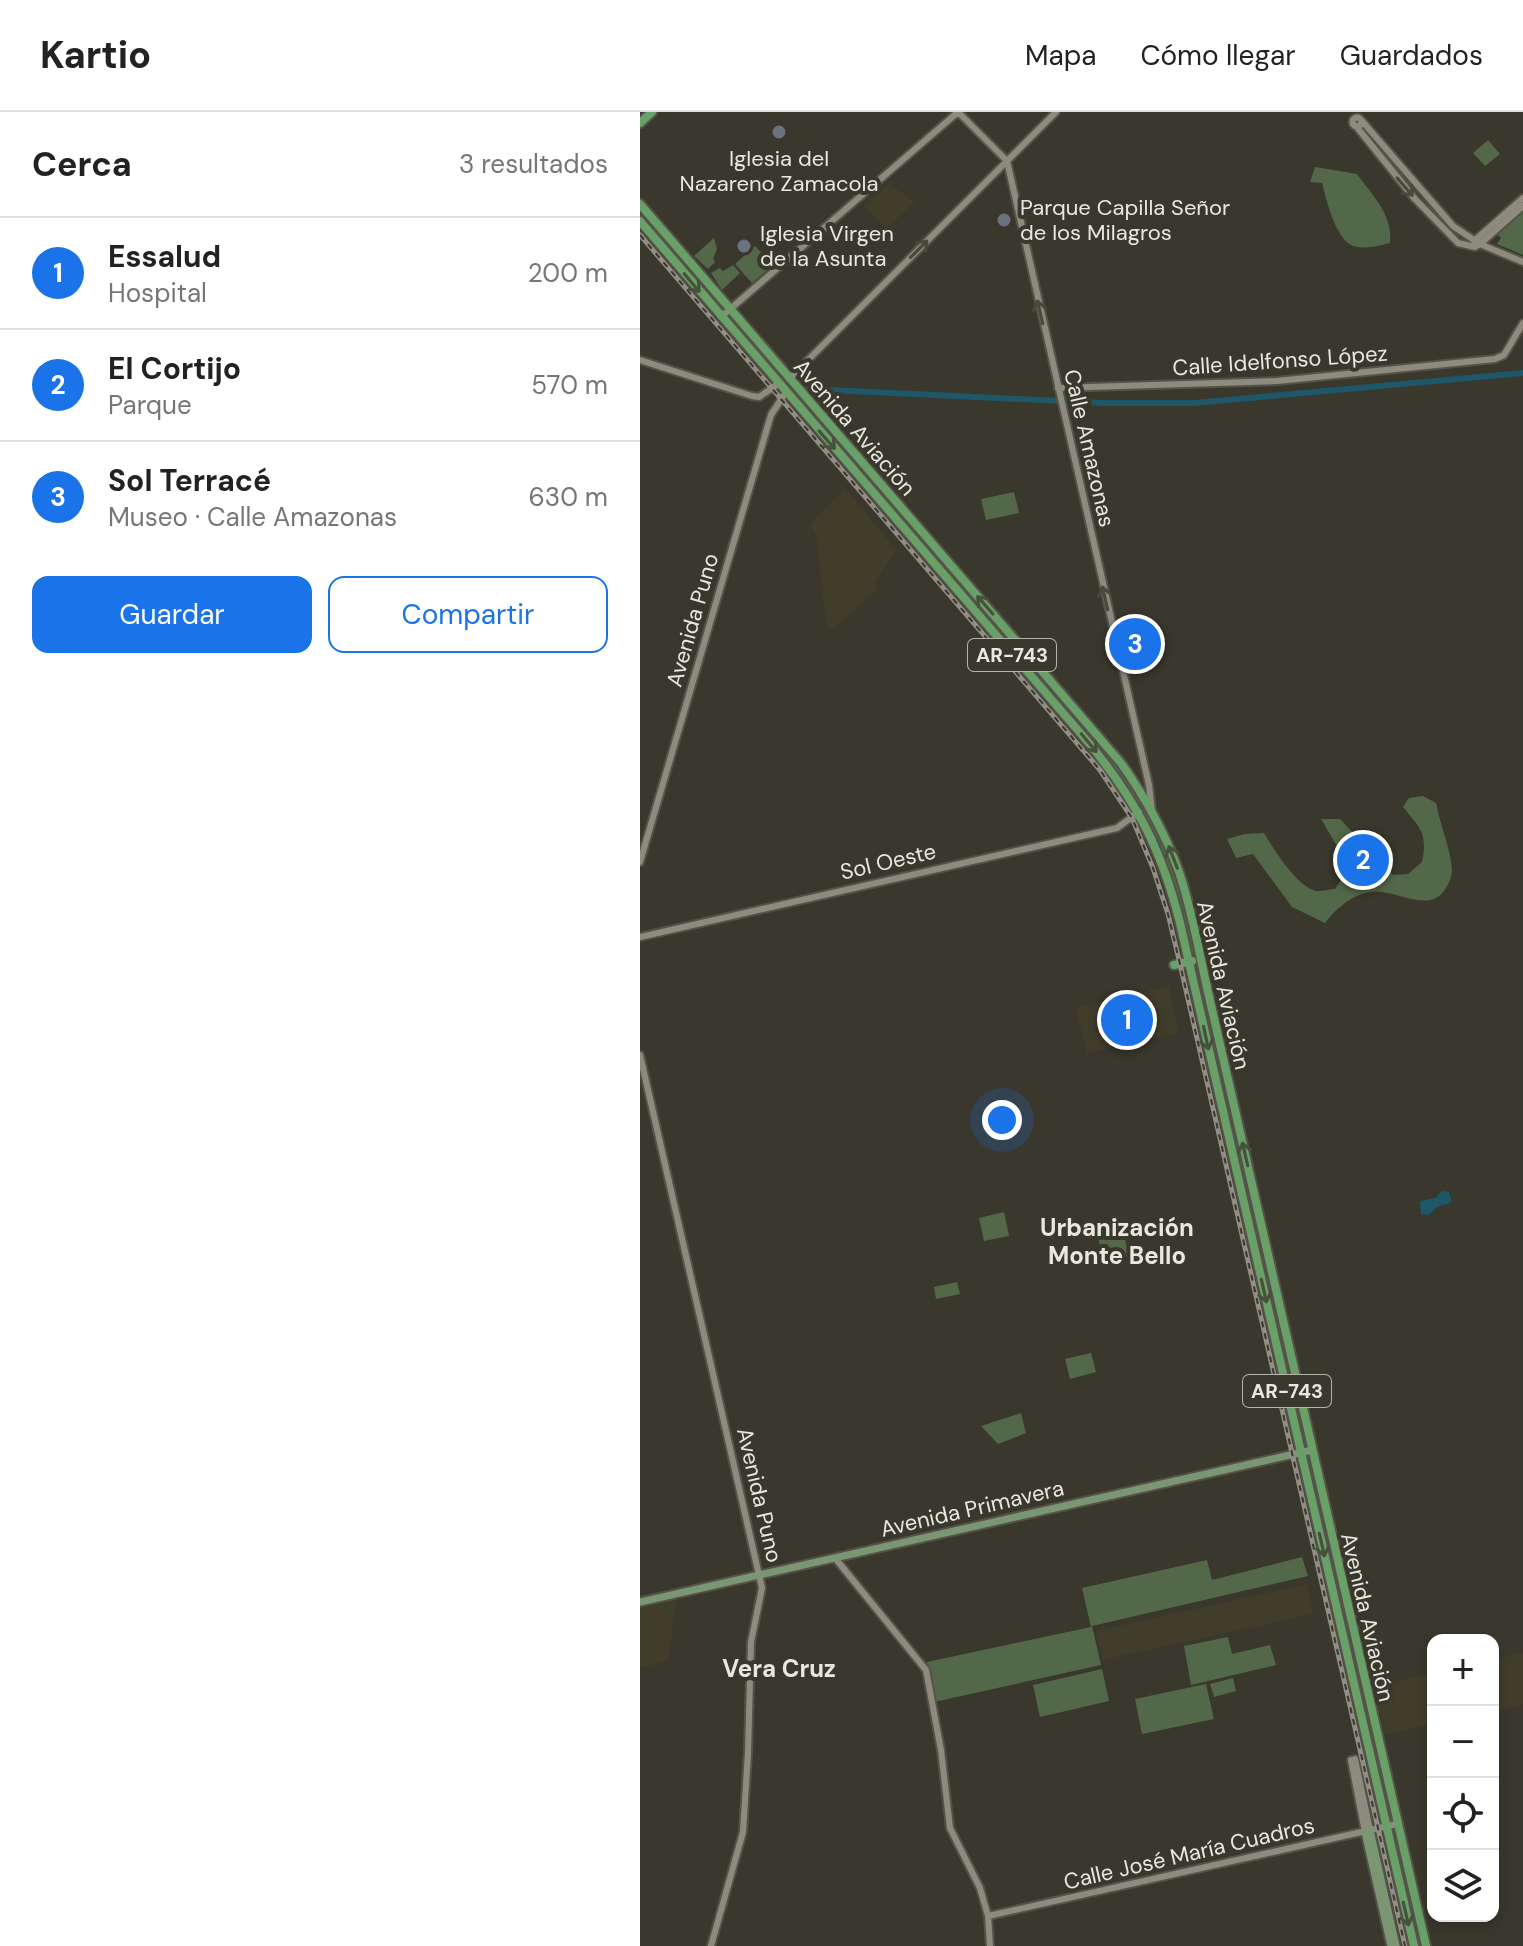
<!DOCTYPE html>
<html lang="es">
<head>
<meta charset="utf-8">
<style>
	:root { --surface:#fff; --page:#f6f6f6; --text:#222; --muted:#767676; --line:#e0e0e0; --accent:#1a73e8 }
	body { margin:0; font-family:"DM Sans",sans-serif; background:var(--page); color:var(--text) }
	.controls { position:absolute; right:24px; bottom:24px; display:grid; overflow:hidden; border-radius:16px; box-shadow:0 4px 12px #0003 }
	.controls button { width:72px; height:72px; display:grid; place-items:center; padding:0; border:0; border-bottom:2px solid var(--line); background:var(--surface); color:var(--text); font:40px sans-serif }
	.you { position:absolute; left:362px; top:1008px; width:28px; height:28px; margin:-20px; border:6px solid #fff; border-radius:50%; background:#1a73e8; box-shadow:0 0 0 12px #1a73e833 }
	.badge { display:grid; place-items:center; width:52px; height:52px; border-radius:50%; background:var(--accent); color:#fff; font-size:26px; font-weight:700 }
	.pin { position:absolute; translate:-50% -50%; border:4px solid #fff; box-shadow:0 2px 8px #0006 }
	.list { margin:0; padding:0; list-style:none }
	h2 { display:flex; justify-content:space-between; align-items:center; height:104px; margin:0; padding:0 32px; font-size:34px }
	h2 small { font-size:26px; font-weight:400; color:var(--muted) }
	.list li { display:grid; grid-template-columns:52px 1fr auto; gap:24px; align-items:center; box-sizing:border-box; height:112px; padding:0 32px; border-top:2px solid var(--line) }
	.list b { display:block; font-size:30px; white-space:nowrap }
	.list p { margin:0; font-size:26px; white-space:nowrap; color:var(--muted) }
	.list em { font-size:26px; font-style:normal; color:var(--muted) }
	.actions { display:flex; gap:16px; padding:24px 32px }
	.actions a { flex:1; padding:18px 0; border:2px solid var(--accent); border-radius:16px; text-align:center; font-size:28px; color:var(--accent) }
	.actions .main { background:var(--accent); color:#fff }
	.icon { flex:none; width:44px; height:44px; fill:none; stroke:currentColor; stroke-width:2; stroke-linecap:round; stroke-linejoin:round }
	.map { position:relative; flex:none; width:883px; height:1834px; overflow:hidden }
	header { display:flex; align-items:center; gap:48px; box-sizing:border-box; height:112px; padding:0 40px; background:var(--surface); border-bottom:2px solid var(--line) }
	header strong { font-size:38px }
	nav { display:flex; gap:44px; margin-inline-start:auto; font-size:28px }
	main { display:flex }
	aside { flex:1; background:var(--surface) }
	.map>svg:first-child { display:block }
	.built { fill:#413d2b }
	.green { fill:#536849 }
	.water { fill:#1e5767 }
	.lines { fill:none; stroke-linecap:round; stroke-linejoin:round }
	.canal { stroke:#1e5767; stroke-width:6 }
	.tertiary-casing { stroke:#555349; stroke-width:10 }
	.secondary-casing { stroke:#555349; stroke-width:11 }
	.primary-casing { stroke:#555349; stroke-width:12 }
	.tertiary { stroke:#8e8b7e; stroke-width:6 }
	.secondary { stroke:#7b9673; stroke-width:7 }
	.primary { stroke:#68a068; stroke-width:8 }
	.rail-casing { stroke:#908e85; stroke-width:5 }
	.rail { stroke:#3a372c; stroke-width:2; stroke-dasharray:6; stroke-linecap:butt }
	.oneway { stroke:#4b483c }
	.oneway2 { stroke:#46513b }
	.worship-dot { fill:#6b7280; stroke:#3a372c; stroke-width:3 }
	.labels { text-anchor:middle; stroke-width:8; stroke-linejoin:round; paint-order:stroke }
	.shield { fill:#3a372c; stroke:#b4b2aa; stroke-width:2 }
	.shield-label { font-size:20px; font-weight:bold; fill:#e9e7e0 }
	.poi-label { font-size:22px; fill:#e9e7e0; stroke:#3a372c; text-anchor:start }
	.street-label { font-size:22px; fill:#e9e7e0; stroke:#3a372c }
	.neighbourhood-label { font-size:24px; font-weight:bold; fill:#e9e7e0; stroke:#3a372c }
</style>
</head>
<body>
<header>
<strong>Kartio</strong>
<nav><a>Mapa</a><a>Cómo llegar</a><a>Guardados</a></nav>
</header>
<main>
<aside>
<h2>Cerca<small>3 resultados</small></h2>
<ul class="list">
<li><span class="badge">1</span><div><b>Essalud</b><p>Hospital</p></div><em>200 m</em></li>
<li><span class="badge">2</span><div><b>El Cortijo</b><p>Parque</p></div><em>570 m</em></li>
<li><span class="badge">3</span><div><b>Sol Terracé</b><p>Museo · Calle Amazonas</p></div><em>630 m</em></li>
</ul>
<div class="actions"><a class="main">Guardar</a><a>Compartir</a></div>
</aside>
<div class="map">
<svg width="883" height="1834" viewBox="0 0 883 1834">
	<rect width="100%" height="100%" fill="#3a372c"/>
	<!-- built -->
	<path class="built" d="M249,72l26,18 -28,26 -23,-23z
		M205,376l51,62 -21,34 3,4 -45,42 -7,-7 -10,-89 -6,-9z
		M529,874l9,46 -91,21 -11,-45z
		M667,1472l6,30 -211,46 -6,-29z
		M37,1486l-9,63 -28,7v-61z
		M883,1541v51l-30,7v-52z
		M793,1561v51l-48,11 -12,-49z"/>
	<!-- green -->
	<path class="green" d="M848,28l12,14 -15,12 -12,-13z
		M675,55l42,7c16,22 36,41 33,69 -10,2 -21,6 -32,4 -22,-2 -31,-46 -36,-64l-12,-1z
		M883,98v45l-26,-11 4,-6 -4,-4z
		M74,126l3,11 -4,10 2,3 -7,7 -14,-13z
		M115,134l18,19 -21,18 -17,-19z
		M93,153l7,8 -18,17 -11,-17 9,-5 3,3z
		M156,280l270,311 -4,4 -270,-312z
		M374,380l5,21 -33,7 -5,-21z
		M437,603c15,19 33,37 47,57 39,54 57,117 72,181l-5,2c-8,-30 -14,-62 -25,-91 -21,-55 -55,-101 -94,-145z
		M783,684l13,7c4,22 15,46 16,68 0,5 -3,12 -6,17 -17,28 -51,0 -75,4 -20,3 -34,16 -46,31l-33,-16 -39,-53 -17,4 -9,-19 18,-5 19,-1c9,15 33,54 52,58 5,1 14,-2 19,-2l11,-16 2,-8 -27,-46h19l53,56 15,-1 14,-12c6,-29 -2,-34 -19,-55l6,-9z
		M578,940l30,130 -5,1 -30,-130z
		M364,1100l5,24 -25,5 -5,-23z
		M481,1110l8,34 -24,7 -10,-35z
		M617,1112l23,103 -4,1 -24,-103z
		M317,1170l3,12 -24,5 -2,-12z
		M641,1217l26,114 -5,1 -26,-114z
		M451,1241l5,19 -26,7 -5,-20z
		M381,1301l5,20 -28,11 -17,-18z
		M672,1347l56,250 -5,1 -57,-250z
		M662,1445l6,19 -216,50 9,39 -167,37 -7,-40 164,-35 -9,-39 125,-28 5,20z
		M588,1525l4,17 38,-9 6,20 -85,20 -7,-39z
		M462,1557l7,32 -69,16 -7,-32z
		M593,1566l3,13 -22,6 -4,-13z
		M566,1572l8,35 -72,15 -7,-35z
		M723,1600h5l24,102 -5,1z
		M757,1743h2l24,91h-6z"/>
	<!-- water -->
	<path class="water" d="M802,1079l7,1 3,10 -15,5 -8,8 -8,-1 -1,-13 15,-3z"/>
	<g class="lines">
		<!-- canal -->
		<path class="canal" d="M168,277l295,14h91l329,-30"/>
		<!-- tertiary casing -->
		<g class="tertiary-casing">
			<path id="tertiary" d="M318,0l49,49 142,624 3,26
				M712.5 10a4.5 4.5 0 1 1 9 0a4.5 4.5 0 1 1-9 0Z
				M722,9l91,105 27,18 43,18
				M716,14l59,73 43,44 17,4 5,-3
				M834,129l49,-43
				M840,132l43,-38
				M81,205l237,-205
				M0,248l112,36 7,1 19,-13
				M149,267l267,-267
				M418,276l219,-7 218,-22 9,-4 19,-32
				M0,750l131,-447 15,-23
				M0,825l477,-109 22,-16
				M0,943l122,533 -11,54 -3,111 -5,79 -32,114
				M195,1446l91,112 15,80 9,78 30,60 8,28 2,30
				M715,1647l15,71
				M711,1648l14,72
				M348,1804l409,-92"/>
		</g>
		<!-- secondary casing -->
		<g class="secondary-casing">
			<path id="secondary" d="M0,1490l672,-152
				M730,1718l26,116
				M725,1720l26,114"/>
		</g>
		<!-- primary casing -->
		<g class="primary-casing">
			<path id="primary" d="M0,11l12,-11
				M0,92l481,559c24,34 44,70 58,109 13,38 20,80 29,120l218,954
				M0,109l448,521c48,58 74,108 92,181l234,1023
				M534,853l18,-4"/>
		</g>
		<!-- tertiary -->
		<use href="#tertiary" class="tertiary"/>
		<!-- secondary -->
		<use href="#secondary" class="secondary"/>
		<!-- primary -->
		<use href="#primary" class="primary"/>
		<!-- rail casing -->
		<g class="rail-casing">
			<path id="rail" d="M0,123l460,535 32,48 21,50 15,46 12,50 225,982"/>
		</g>
		<!-- rail -->
		<use href="#rail" class="rail"/>
	</g>
	<!-- one-way arrows -->
	<defs><path id="oneway-shaft" d="M-6 0H5M1.5-3L5.5 0L1.5 3" fill="none" stroke-width="1.6" stroke-linecap="round" stroke-linejoin="round" transform="scale(2)"/></defs>
	<g class="oneway">
		<use href="#oneway-shaft" transform="translate(765 75) rotate(49)"/>
		<use href="#oneway-shaft" transform="translate(279 137) rotate(-45)"/>
		<use href="#oneway-shaft" transform="translate(400 200) rotate(-103)"/>
		<use href="#oneway-shaft" transform="translate(465 486) rotate(-103)"/>
	</g>
	<g class="oneway2">
		<use href="#oneway-shaft" transform="translate(52 171) rotate(50)"/>
		<use href="#oneway-shaft" transform="translate(187 328) rotate(49)"/>
		<use href="#oneway-shaft" transform="translate(345 493) rotate(-131)"/>
		<use href="#oneway-shaft" transform="translate(449 631) rotate(50)"/>
		<use href="#oneway-shaft" transform="translate(533 745) rotate(-111)"/>
		<use href="#oneway-shaft" transform="translate(566 926) rotate(78)"/>
		<use href="#oneway-shaft" transform="translate(605 1042) rotate(-103)"/>
		<use href="#oneway-shaft" transform="translate(624 1179) rotate(77)"/>
		<use href="#oneway-shaft" transform="translate(682 1433) rotate(77)"/>
		<use href="#oneway-shaft" transform="translate(766 1802) rotate(77)"/>
	</g>
	<!-- markers -->
	<g class="worship-dot">
		<circle cx="139" cy="20" r="8"/>
		<circle cx="364" cy="108" r="8"/>
		<circle cx="104" cy="134" r="8"/>
	</g>
	<g class="labels">
		<!-- shield labels -->
		<g class="shield">
			<rect x="328" y="527" width="88" height="32" rx="6"/>
			<rect x="603" y="1263" width="88" height="32" rx="6"/>
		</g>
		<g class="shield-label">
			<text x="372" y="550">AR-743</text>
			<text x="647" y="1286">AR-743</text>
		</g>
		<!-- poi labels -->
		<g class="poi-label">
			<text x="139" y="54" text-anchor="middle">Iglesia del<tspan x="139" dy="25">Nazareno Zamacola</tspan></text>
			<text x="380" y="103">Parque Capilla Señor<tspan x="380" dy="25">de los Milagros</tspan></text>
			<text x="120" y="129">Iglesia Virgen<tspan x="120" dy="25">de la Asunta</tspan></text>
		</g>
		<!-- street labels -->
		<g class="street-label">
			<text transform="translate(640 248) rotate(-4)" y="8">Calle Idelfonso López</text>
			<text transform="translate(215 315) rotate(49)" y="8">Avenida Aviación</text>
			<text transform="translate(450 336) rotate(77)" y="8">Calle Amazonas</text>
			<text transform="translate(52 508) rotate(-74)" y="8">Avenida Puno</text>
			<text transform="translate(248 749) rotate(-13)" y="8">Sol Oeste</text>
			<text transform="translate(584 873) rotate(77)" y="8">Avenida Aviación</text>
			<text transform="translate(120 1383) rotate(77)" y="8">Avenida Puno</text>
			<text transform="translate(332 1396) rotate(-13)" y="8">Avenida Primavera</text>
			<text transform="translate(728 1505) rotate(77)" y="8">Avenida Aviación</text>
			<text transform="translate(549 1741) rotate(-13)" y="8">Calle José María Cuadros</text>
		</g>
		<!-- neighbourhood labels -->
		<g class="neighbourhood-label">
			<text x="477" y="1124">Urbanización<tspan x="477" dy="28">Monte Bello</tspan></text>
			<text x="139" y="1565">Vera Cruz</text>
		</g>
	</g>
</svg>
<div class="controls">
<button>+</button>
<button>−</button>
<button><svg class="icon" aria-label="locate" viewBox="0 0 24 24"><circle cx="12" cy="12" r="6"/><path d="M12 2v4M12 18v4M2 12h4M18 12h4"/></svg></button>
<button><svg class="icon" aria-label="layers" viewBox="0 0 24 24"><path d="M12 4l9 5-9 5-9-5zM3 14l9 5 9-5"/></svg></button>
</div>
<div class="you"></div>
<div class="pin badge" style="left:487px;top:908px">1</div>
<div class="pin badge" style="left:723px;top:748px">2</div>
<div class="pin badge" style="left:495px;top:532px">3</div>
</div>
</main>
</body>
</html>
